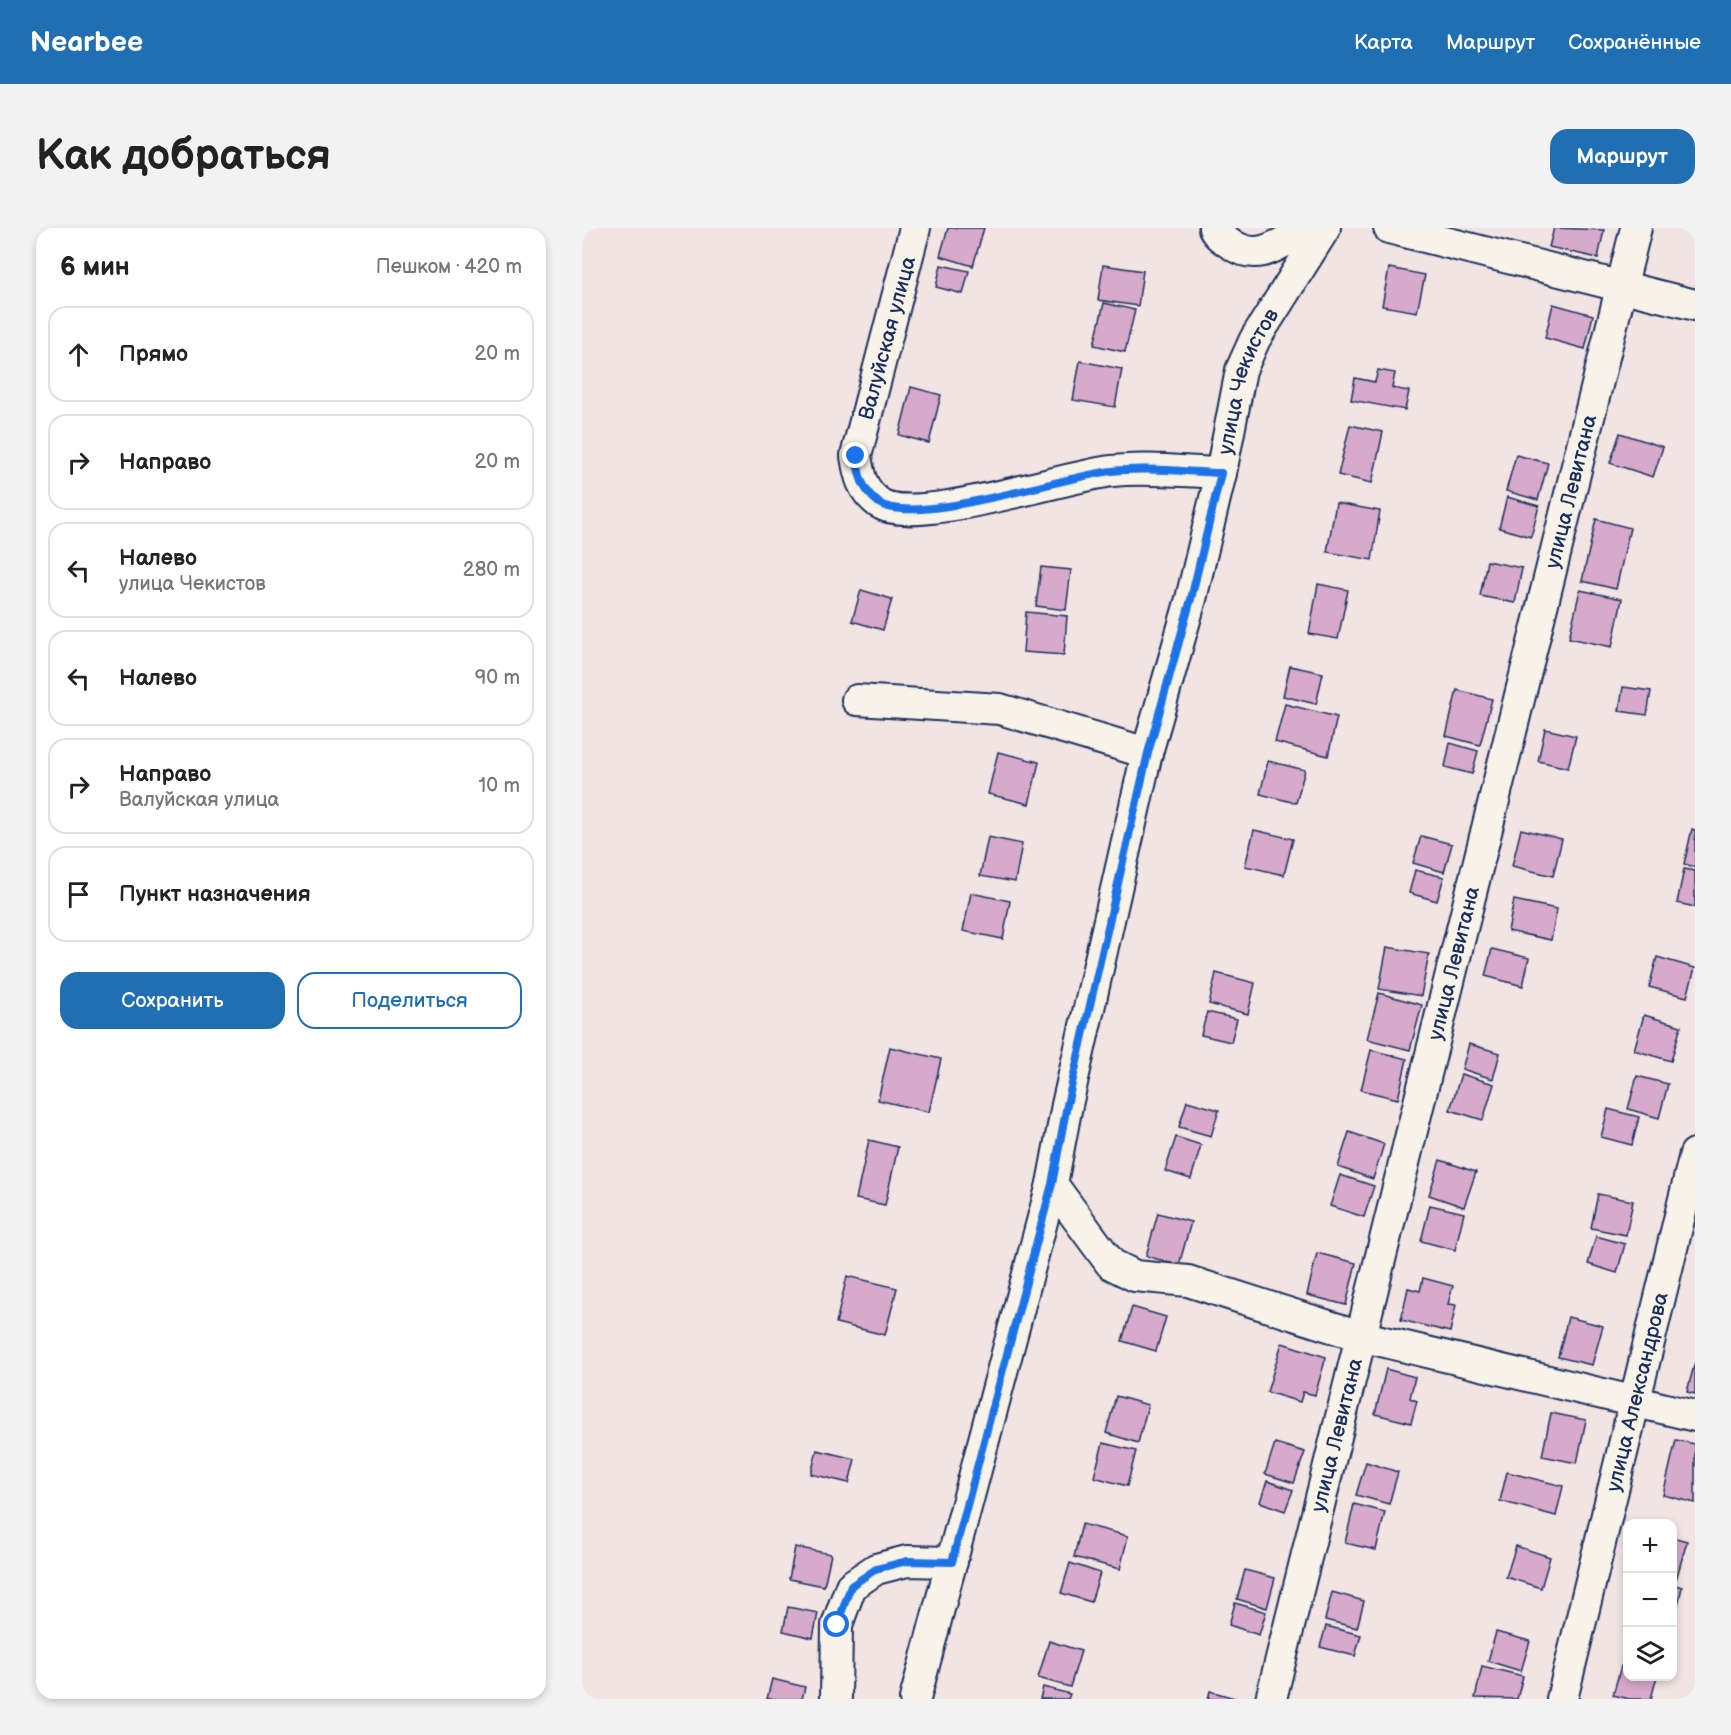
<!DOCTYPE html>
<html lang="ru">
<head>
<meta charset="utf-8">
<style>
	:root { --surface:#fff; --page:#f2f2f2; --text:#222; --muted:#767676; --line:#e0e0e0; --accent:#1f6fb2 }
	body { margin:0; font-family:"Balsamiq Sans",sans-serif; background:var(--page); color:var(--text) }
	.controls { position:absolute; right:18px; bottom:18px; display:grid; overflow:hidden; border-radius:12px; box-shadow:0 3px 9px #0003 }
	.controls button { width:54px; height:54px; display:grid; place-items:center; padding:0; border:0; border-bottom:2px solid var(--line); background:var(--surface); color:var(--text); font:30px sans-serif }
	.stop { position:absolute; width:18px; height:18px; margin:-14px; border:4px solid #1a73e8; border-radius:50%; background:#fff }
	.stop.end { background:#1a73e8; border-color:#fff; box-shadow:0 2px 6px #0008 }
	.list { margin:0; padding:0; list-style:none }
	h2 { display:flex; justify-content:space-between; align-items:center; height:78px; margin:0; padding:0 24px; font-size:26px }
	h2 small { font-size:20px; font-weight:400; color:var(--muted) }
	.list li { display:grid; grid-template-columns:39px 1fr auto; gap:18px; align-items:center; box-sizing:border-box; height:96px; margin:0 12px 12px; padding:0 12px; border:2px solid var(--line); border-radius:18px }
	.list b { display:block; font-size:22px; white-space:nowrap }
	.list p { margin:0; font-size:20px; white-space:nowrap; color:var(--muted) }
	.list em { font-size:20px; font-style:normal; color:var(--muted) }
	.actions { display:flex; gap:12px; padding:18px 24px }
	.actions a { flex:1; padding:14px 0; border:2px solid var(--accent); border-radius:18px; text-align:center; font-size:21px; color:var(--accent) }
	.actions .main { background:var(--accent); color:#fff }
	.icon { flex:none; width:33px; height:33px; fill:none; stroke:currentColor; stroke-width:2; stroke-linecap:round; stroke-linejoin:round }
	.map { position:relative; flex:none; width:1113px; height:1471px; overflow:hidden; border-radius:18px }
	header { display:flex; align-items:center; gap:36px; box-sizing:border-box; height:84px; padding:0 30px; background:var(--accent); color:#fff }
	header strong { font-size:28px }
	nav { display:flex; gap:33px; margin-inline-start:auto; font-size:21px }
	.intro { display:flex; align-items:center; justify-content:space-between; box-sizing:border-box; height:144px; padding:0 36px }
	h1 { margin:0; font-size:42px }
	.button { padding:15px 27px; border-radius:18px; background:var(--accent); color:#fff; font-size:21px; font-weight:700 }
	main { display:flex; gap:36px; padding:0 36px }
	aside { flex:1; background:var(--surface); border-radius:18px; box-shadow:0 3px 9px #0003 }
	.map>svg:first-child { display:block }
	.building { fill:#d7a9cb; stroke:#1b2f5e; stroke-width:1.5 }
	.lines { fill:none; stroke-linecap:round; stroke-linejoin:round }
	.minor-casing { stroke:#1b2f5e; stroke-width:34 }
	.minor { stroke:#f7f3e8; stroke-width:30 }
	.route { stroke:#1a73e8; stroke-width:8 }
	.labels { text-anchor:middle; stroke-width:4.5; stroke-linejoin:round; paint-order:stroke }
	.street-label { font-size:21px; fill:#1b2f5e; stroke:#f7f3e8 }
</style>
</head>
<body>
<header>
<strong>Nearbee</strong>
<nav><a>Карта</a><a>Маршрут</a><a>Сохранённые</a></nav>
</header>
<div class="intro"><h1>Как добраться</h1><a class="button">Маршрут</a></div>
<main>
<aside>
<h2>6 мин<small>Пешком · 420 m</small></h2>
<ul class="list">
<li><svg class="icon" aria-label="ahead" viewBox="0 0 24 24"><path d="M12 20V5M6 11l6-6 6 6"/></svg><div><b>Прямо</b></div><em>20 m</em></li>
<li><svg class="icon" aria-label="right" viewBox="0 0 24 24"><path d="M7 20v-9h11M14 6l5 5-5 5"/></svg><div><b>Направо</b></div><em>20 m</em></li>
<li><svg class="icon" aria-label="left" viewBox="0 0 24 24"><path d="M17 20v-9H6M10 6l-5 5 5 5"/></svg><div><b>Налево</b><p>улица Чекистов</p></div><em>280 m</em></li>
<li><svg class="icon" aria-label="left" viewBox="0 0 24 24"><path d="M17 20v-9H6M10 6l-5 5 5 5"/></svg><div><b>Налево</b></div><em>90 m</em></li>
<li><svg class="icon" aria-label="right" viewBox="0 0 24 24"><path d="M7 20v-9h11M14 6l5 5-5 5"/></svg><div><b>Направо</b><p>Валуйская улица</p></div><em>10 m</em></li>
<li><svg class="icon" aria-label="arrive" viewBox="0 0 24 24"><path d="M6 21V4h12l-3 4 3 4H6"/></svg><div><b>Пункт назначения</b></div></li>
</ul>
<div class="actions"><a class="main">Сохранить</a><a>Поделиться</a></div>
</aside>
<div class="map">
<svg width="1113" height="1471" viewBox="0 0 1113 1471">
	<rect width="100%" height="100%" fill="#f1e4e2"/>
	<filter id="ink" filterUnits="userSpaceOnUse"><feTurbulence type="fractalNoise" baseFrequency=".0167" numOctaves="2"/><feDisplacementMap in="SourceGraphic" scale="12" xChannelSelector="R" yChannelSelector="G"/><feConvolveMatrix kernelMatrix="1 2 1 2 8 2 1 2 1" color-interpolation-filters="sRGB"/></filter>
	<g filter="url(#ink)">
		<!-- building -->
		<path class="building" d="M366,0h36l-11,38 -33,-10z
			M972,0l50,2 -6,28 -49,-11z
			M359,37l28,6 -6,23 -27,-7z
			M521,37l40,6 -5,35 -40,-6z
			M807,40l36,7 -8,37 -35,-6z
			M522,75l31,7 -10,42 -31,-7z
			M971,76l40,11 -8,34 -40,-11z
			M498,133l42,8 -7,38 -42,-7z
			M796,142l17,3 -3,15 17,3 -4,19 -54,-10 4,-22 20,4z
			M329,159l30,8 -12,48 -30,-8z
			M768,197l33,7 -11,51 -34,-8z
			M1038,205l43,14 -10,30 -43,-14z
			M934,227l32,8 -10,37 -32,-9z
			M925,269l32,9 -8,31 -32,-9z
			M754,275l44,8 -8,49 -45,-8z
			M1014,291l34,9 -14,61 -34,-8z
			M905,333l35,7 -7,35 -35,-7z
			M459,339l30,3 -5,40 -30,-4z
			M736,356l30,6 -10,49 -29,-5z
			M279,362l31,9 -9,31 -31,-9z
			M998,362l42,9 -10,48 -43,-9z
			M444,384l41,4 -3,39 -41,-3z
			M708,438l33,7 -7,31 -33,-8z
			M1041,459l28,4 -4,24 -28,-4z
			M875,462l35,9 -12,46 -34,-9z
			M703,476l52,13 -9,39 -53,-14z
			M963,501l31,7 -8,32 -30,-7z
			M868,515l28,8 -6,23 -27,-7z
			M416,524l41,10 -10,42 -41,-10z
			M686,533l37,9 -9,33 -36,-9z
			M939,601l41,10 -9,37 -41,-10z
			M1110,601l3,1v37l-11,-3z
			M672,602l39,9 -9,36 -39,-9z
			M839,608l31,8 -8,28 -31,-9z
			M406,609l34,7 -7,38 -35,-6z
			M1102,641l11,2v36l-18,-4z
			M833,642l29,7 -7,24 -28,-8z
			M389,665l39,8 -7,38 -40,-8z
			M932,672l43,9 -6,31 -43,-9z
			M805,719l42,7 -8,42 -42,-7z
			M910,721l37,9 -6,28 -38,-10z
			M1075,729l38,11 -8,29 -38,-10z
			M634,745l39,10 -7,31 -39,-10z
			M797,765l43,12 -12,45 -43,-11z
			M625,784l30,7 -6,23 -30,-7z
			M1062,787l37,11 -10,35 -37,-11z
			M887,816l31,9 -7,26 -31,-10z
			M308,819l51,12 -12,53 -51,-12z
			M789,822l36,9 -9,40 -37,-9z
			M879,846l33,10 -11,36 -33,-10z
			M1055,848l31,8 -9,34 -31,-9z
			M605,873l32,9 -8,26 -32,-9z
			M1026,881l31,8 -7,28 -31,-8z
			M767,904l35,12 -11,35 -35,-12z
			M594,909l25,8 -10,34 -26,-8z
			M287,912l29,7 -13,58 -29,-6z
			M858,932l36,12 -12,35 -35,-12z
			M758,947l34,11 -10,31 -34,-11z
			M1016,966l35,7 -7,34 -35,-7z
			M848,977l34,8 -9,37 -34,-9z
			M576,985l33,9 -12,43 -33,-9z
			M1014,1008l29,8 -8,29 -29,-9z
			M735,1025l39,10 -10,42 -39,-10z
			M265,1048l50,12 -12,47 -49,-12z
			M841,1050l30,8 -5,18 8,1 -6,27 -49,-12 7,-32 12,3z
			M550,1079l34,10 -10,34 -34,-10z
			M986,1089l35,9 -11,39 -34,-8z
			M700,1115l44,14 -11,38 -12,-3 -3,10 -33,-10z
			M1113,1134v32l-8,-2z
			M804,1141l29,8 -5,21 7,3 -6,22 -36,-9z
			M534,1168l32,9 -10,38 -32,-10z
			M969,1185l35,7 -9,43 -35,-7z
			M1094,1212l19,4v59l-32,-8z
			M521,1215l33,8 -9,35 -33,-9z
			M693,1215l30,9 -11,31 -29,-9z
			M235,1222l38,9 -6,24 -38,-9z
			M784,1234l32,10 -9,32 -33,-9z
			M925,1244l56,14 -7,30 -56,-15z
			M685,1253l26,9 -8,21 -25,-9z
			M772,1276l31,8 -9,38 -31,-7z
			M500,1296l46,12 -8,33 -46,-12z
			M1090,1309l15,4 -11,39 -4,-1z
			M934,1318l34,11 -9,31 -35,-11z
			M213,1319l36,7 -7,32 -35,-7z
			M488,1335l30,10 -9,29 -30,-9z
			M663,1342l30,8 -8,30 -30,-9z
			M1090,1356l10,3 -6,26 -4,-1z
			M750,1364l32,9 -7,27 -32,-8z
			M653,1375l31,9 -7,23 -30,-10z
			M206,1379l30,6 -5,25 -30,-7z
			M744,1398l35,9 -6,21 -35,-9z
			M914,1404l34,9 -9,30 -33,-10z
			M467,1413l32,10 -11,36 -32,-9z
			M900,1438l41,10 -6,23 -42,-1z
			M1039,1438l7,2v8h29l-6,23h-22l-16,-4z
			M190,1451l33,8 -3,12h-35z
			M461,1459l27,7 -2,5h-28z
			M628,1463l28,8h-30z"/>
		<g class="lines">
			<!-- minor casing -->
			<g class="minor-casing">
				<g id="minor">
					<path d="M333,0l-59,228c3,20 6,34 23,47 35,24 186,-27 233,-32 35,-4 74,1 109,2"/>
					<path d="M632,0c3,8 10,11 17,16 28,20 51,-2 77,-16"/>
					<path d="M807,0l306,77"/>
					<path d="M275,472l143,9 147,44"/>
					<path d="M470,956l59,80 24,12 53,5 172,55 335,80"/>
					<path d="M254,1471l1,-74 14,-39 25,-17 31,-8 45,1"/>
					<path id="s1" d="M333,1471l137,-515 15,-79 80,-352 44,-154 30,-126 20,-103 14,-31 70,-111"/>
					<path id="s2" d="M689,1471l365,-1471"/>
					<path id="s3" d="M980,1471l133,-545"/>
				</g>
			</g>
			<!-- minor -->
			<use href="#minor" class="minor"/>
		</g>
	</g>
	<g class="lines" filter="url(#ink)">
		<!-- route -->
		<path class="route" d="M255,1397l14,-39 25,-17 31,-8 45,1 100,-378 15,-79 81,-352 43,-154 30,-126c-35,-1 -74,-6 -109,-2 -47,5 -198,56 -233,32 -17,-13 -20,-27 -23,-47"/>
	</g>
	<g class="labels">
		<!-- street labels -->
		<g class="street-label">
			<text transform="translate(305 110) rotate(-75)" y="7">Валуйская улица</text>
			<text dy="7" stroke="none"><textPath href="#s1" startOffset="1360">улица Чекистов</textPath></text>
			<text dy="7" stroke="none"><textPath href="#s2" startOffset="1244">улица Левитана</textPath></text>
			<text dy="7" stroke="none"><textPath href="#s2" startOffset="758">улица Левитана</textPath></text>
			<text dy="7" stroke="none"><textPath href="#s3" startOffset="316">улица Александрова</textPath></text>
			<text dy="7" stroke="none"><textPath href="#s2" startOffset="272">улица Левитана</textPath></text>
		</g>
	</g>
</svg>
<div class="controls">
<button>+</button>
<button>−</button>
<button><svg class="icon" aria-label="layers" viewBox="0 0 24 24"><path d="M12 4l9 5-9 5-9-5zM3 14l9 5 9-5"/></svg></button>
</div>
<div class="stop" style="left:255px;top:1397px"></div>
<div class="stop end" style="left:274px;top:228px"></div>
</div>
</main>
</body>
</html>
